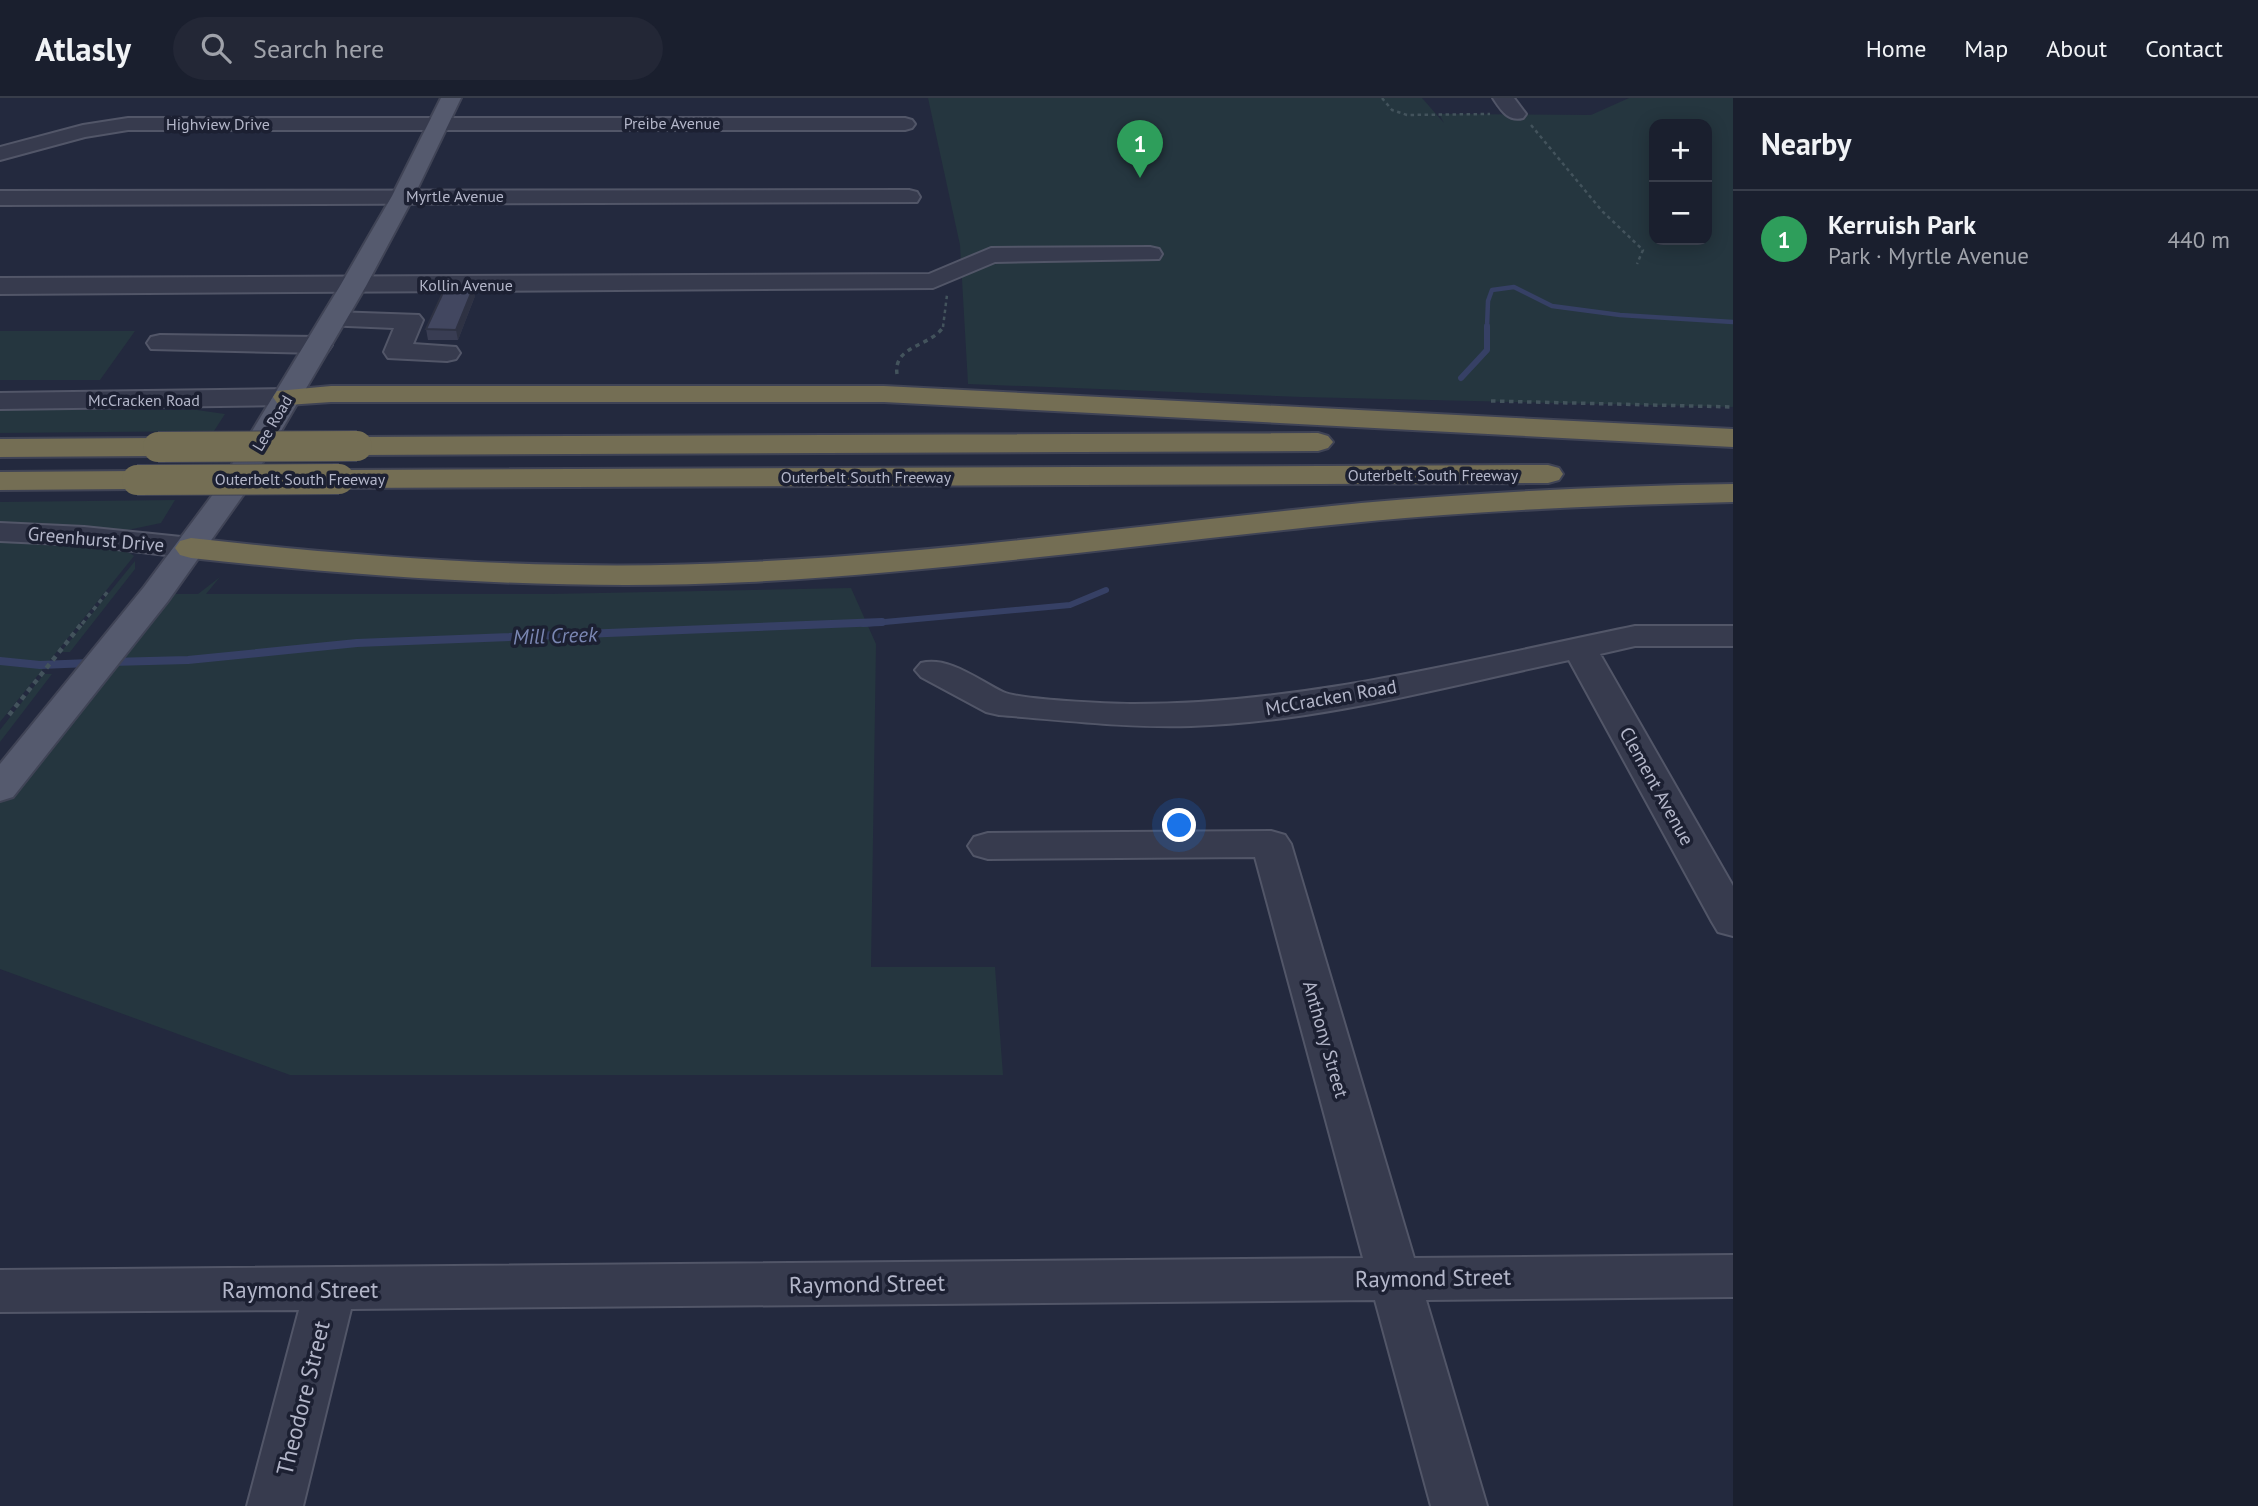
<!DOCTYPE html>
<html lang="en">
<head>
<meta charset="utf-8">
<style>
	:root { --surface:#1a1f2e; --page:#232736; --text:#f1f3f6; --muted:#9fa2aa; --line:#383d4a; --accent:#ea580c }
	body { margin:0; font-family:"PT Sans",sans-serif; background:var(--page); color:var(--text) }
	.controls { position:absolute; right:21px; top:21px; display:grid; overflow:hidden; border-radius:14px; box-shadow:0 4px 18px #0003 }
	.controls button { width:63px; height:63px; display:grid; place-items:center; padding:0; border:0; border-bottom:2px solid var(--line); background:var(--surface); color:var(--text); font:35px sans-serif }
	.you { position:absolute; left:1180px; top:728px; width:24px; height:24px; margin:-18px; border:5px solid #fff; border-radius:50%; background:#1a73e8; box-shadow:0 0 0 10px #1a73e833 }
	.badge { display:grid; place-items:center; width:46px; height:46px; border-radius:50%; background:var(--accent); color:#fff; font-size:23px; font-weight:700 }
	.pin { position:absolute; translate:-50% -58px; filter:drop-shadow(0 2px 4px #0008) }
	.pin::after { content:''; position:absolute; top:37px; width:24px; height:21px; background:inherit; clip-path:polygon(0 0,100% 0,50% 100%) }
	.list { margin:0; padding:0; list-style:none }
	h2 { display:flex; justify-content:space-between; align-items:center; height:91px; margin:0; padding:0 28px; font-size:30px }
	h2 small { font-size:23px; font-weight:400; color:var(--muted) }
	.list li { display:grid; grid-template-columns:46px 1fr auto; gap:21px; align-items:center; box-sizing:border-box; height:98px; padding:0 28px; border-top:2px solid var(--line) }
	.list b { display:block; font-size:26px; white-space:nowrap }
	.list p { margin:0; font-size:23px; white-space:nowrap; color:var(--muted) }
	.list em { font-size:23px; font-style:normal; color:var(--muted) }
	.icon { flex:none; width:38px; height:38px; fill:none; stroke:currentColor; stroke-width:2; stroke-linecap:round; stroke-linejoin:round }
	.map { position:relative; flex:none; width:1733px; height:1408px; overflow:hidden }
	header { display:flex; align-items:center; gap:42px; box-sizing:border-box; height:98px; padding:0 35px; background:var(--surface); border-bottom:2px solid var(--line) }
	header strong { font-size:33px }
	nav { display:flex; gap:38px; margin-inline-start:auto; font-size:24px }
	.search { width:490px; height:63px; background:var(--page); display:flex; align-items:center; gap:18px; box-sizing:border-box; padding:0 24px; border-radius:38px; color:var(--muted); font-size:26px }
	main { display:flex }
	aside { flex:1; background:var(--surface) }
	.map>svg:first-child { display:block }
	.green { fill:#25363f; fill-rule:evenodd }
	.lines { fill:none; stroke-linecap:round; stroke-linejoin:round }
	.stream-far2 { stroke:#364065; stroke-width:4.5 }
	.stream-far1 { stroke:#364065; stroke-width:6 }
	.stream { stroke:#364065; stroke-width:8 }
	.minor-casing { stroke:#525668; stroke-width:4 }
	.major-casing { stroke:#404456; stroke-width:4 }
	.highway-casing { stroke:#3f4355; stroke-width:4 }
	.path-far2 { stroke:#43535c; stroke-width:2.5; stroke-dasharray:3.5 3.5; stroke-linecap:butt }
	.path-far1 { stroke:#43535c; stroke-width:3.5; stroke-dasharray:4.5 4.5; stroke-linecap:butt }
	.path { stroke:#43535c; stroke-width:4.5; stroke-dasharray:5 5; stroke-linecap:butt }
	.minor { fill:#373b4e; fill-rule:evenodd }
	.major { fill:#555a6e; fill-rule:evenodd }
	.highway { fill:#746e54; fill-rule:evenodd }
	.highway-bridge-casing { stroke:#3f4355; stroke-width:32; stroke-linecap:butt }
	.highway-bridge { stroke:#746e54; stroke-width:30 }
	.wall { fill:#393d53 }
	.shaded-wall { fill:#2e3243 }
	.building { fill:#424760; stroke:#2e3243; stroke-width:2 }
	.labels { text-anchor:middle; stroke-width:7; stroke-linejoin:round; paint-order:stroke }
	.far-street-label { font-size:16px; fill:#b3b6c9; stroke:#1c2032 }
	.street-label { font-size:19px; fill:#b3b6c9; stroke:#1c2032 }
	.water-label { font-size:21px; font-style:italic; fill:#7a86b2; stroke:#1c2032 }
	.near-street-label { font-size:23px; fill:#b3b6c9; stroke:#1c2032 }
</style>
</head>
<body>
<header>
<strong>Atlasly</strong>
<div class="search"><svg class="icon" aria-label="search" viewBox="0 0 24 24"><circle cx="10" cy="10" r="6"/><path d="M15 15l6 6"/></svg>Search here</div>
<nav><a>Home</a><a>Map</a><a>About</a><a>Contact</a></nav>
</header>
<main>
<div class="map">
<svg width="1733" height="1408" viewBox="0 0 1733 1408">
	<rect width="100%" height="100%" fill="#23293e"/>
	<!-- green -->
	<path class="green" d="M928,0h494l22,25 -5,-9 152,1 38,-17h104v309l-431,-10 -334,-13 -8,-139zM1654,26h53v116h-53z
		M0,233h135l-35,49h-100z
		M0,312h197l28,4 -11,17 -214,2z
		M175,402l-14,23 -38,8 -123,-5v-24z
		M0,442c24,1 120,1 134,16l-134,166z
		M135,463v8l-65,83h-9z
		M220,479l-14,17h344l301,-6 25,56 -5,323h124l8,108h-713l-290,-106v-180l156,-195h42z
		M44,576h8l-52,68v-12z"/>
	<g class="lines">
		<!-- stream-far2 -->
		<path class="stream-far2" d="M1487,229l1,-26 4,-11 22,-3 38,19 68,9 113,7"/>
		<!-- stream-far1 -->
		<path class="stream-far1" d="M1461,280l26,-28v-24
			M863,526l207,-19 36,-15"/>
		<!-- stream -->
		<path class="stream" d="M0,563l40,4 50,-2
			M110,564l78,-2 169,-17 525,-21"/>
		<!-- minor casing -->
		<g class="minor-casing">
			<path id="minor" d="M1493,0h21l12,16 -3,4c-15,4 -22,-8 -30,-20z
				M128,20h777l7,2 3,4 -3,4 -7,2h-777l-43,7 -85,23v-13l83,-22z
				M909,92l8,2 3,5 -3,5 -917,3v-14z
				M1150,149l9,2 3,5 -3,5 -164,3 -62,26 -933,6v-16l929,-4 62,-26z
				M334,214l85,3 4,5 -10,24 43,3 4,6 -4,6 -9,2 -59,-3 -4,-6 10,-24 -69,-3 -4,-5 4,-5z
				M160,237l159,2 9,2 4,6 -4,6 -9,2 -168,-4 -4,-6 4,-6z
				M287,291l10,2 4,6 -4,6 -10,2 -287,4v-16z
				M0,425l84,4 107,11 11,3 5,7 -5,7 -11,3 -107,-13 -84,-4z
				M1635,528h98v20h-98l-35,8 133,232v50l-15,-4 -6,-10 -143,-262c-124,27 -251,62 -378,66 -65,2 -128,-6 -192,-11l-13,-3 -65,-35 -6,-7 6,-7c28,-7 57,17 82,29 16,8 109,12 131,12 170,0 335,-44 501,-78z
				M1271,733l14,4 6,9 123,414 319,-3v42l-307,3 61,206h-56l-56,-206 -1024,9 -48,197h-56l52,-196 -299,2v-42l1363,-12 -108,-401 -267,2 -14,-4 -6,-9 6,-9 14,-4z"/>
		</g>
		<!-- major casing -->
		<g class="major-casing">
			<path id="major" d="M441,0h20l-47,98 -48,90 -120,205 -78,110 -155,196 -13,4v-37l144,-177 73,-98 123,-203 52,-90z"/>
		</g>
		<!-- highway casing -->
		<g class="highway-casing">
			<path id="highway" d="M331,288h553l849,43v18l-849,-45h-553l-44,3 -10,-2 -4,-6 4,-6z
				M1318,335l10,3 5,6 -5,6 -10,3 -961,4 -10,-3 -5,-6 5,-6 10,-3z
				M158,340l10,3 5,6 -5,6 -10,3 -158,1v-18z
				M1548,367l11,3 4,6 -4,6 -11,3 -1209,5 -11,-3 -4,-6 4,-6 11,-3z
				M137,373l11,3 4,6 -4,6 -11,3 -137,1v-18z
				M1733,386v18c-125,3 -248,8 -372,20 -204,20 -407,49 -612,60 -186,9 -372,-4 -558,-24l-11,-3 -5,-7 5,-7 11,-3c186,21 372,34 558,24 205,-10 408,-39 612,-59 124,-11 247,-17 372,-19z"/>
		</g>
		<!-- path-far2 -->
		<path class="path-far2" d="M1382,0l10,12 15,5 83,-1
			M1531,27l71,86 41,39 -6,14
			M943,229l4,-32"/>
		<!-- path-far1 -->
		<path class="path-far1" d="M897,276c-4,-29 34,-27 47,-48
			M1491,303l242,6
			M82,526l27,-34"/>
		<!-- path -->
		<path class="path" d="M9,617l74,-93"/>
		<!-- minor -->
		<use href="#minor" class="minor"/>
		<!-- major -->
		<use href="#major" class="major"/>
		<!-- highway -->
		<use href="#highway" class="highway"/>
		<!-- highway-bridge casing -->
		<g class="highway-bridge-casing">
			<path id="highway-bridge" d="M158,349l199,-1
				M137,382l202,-1"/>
		</g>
		<!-- highway-bridge -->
		<use href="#highway-bridge" class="highway-bridge"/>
	</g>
	<!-- wall -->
	<path class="wall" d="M475,198l-17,44h-30l-2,-11z"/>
	<!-- shaded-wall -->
	<path class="shaded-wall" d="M474,188l1,10 -17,44 -2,-10z"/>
	<!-- building -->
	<path class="building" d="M446,188h28l-18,44 -30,-1z"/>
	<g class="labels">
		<!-- far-street labels -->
		<g class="far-street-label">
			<text x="672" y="31">Preibe Avenue</text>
			<text x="218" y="32">Highview Drive</text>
			<text x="455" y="104">Myrtle Avenue</text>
			<text x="466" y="193">Kollin Avenue</text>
			<text x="144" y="308">McCracken Road</text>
			<text transform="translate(272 325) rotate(-59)" y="6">Lee Road</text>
			<text x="1433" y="383">Outerbelt South Freeway</text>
			<text x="866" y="385">Outerbelt South Freeway</text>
			<text x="300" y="387">Outerbelt South Freeway</text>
		</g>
		<!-- street labels -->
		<g class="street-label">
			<text transform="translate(96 441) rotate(5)" y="7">Greenhurst Drive</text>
			<text transform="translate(1331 599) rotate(-10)" y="7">McCracken Road</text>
			<text transform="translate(1657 688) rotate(61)" y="7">Clement Avenue</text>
			<text transform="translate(1326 941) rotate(74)" y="7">Anthony Street</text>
		</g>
		<!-- water labels -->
		<g class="water-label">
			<text transform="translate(555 538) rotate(-2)" y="7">Mill Creek</text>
		</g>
		<!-- near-street labels -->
		<g class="near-street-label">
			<text transform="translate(1433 1180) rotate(-1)" y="8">Raymond Street</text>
			<text transform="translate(867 1186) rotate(-1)" y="8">Raymond Street</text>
			<text x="300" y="1200">Raymond Street</text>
			<text transform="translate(303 1300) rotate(-76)" y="8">Theodore Street</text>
		</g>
	</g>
</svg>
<div class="controls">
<button>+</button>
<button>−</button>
</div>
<div class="you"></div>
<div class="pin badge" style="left:1140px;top:80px;background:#2e9e5b">1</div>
</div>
<aside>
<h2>Nearby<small></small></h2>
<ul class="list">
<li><span class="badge" style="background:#2e9e5b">1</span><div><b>Kerruish Park</b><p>Park · Myrtle Avenue</p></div><em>440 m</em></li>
</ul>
</aside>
</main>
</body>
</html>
